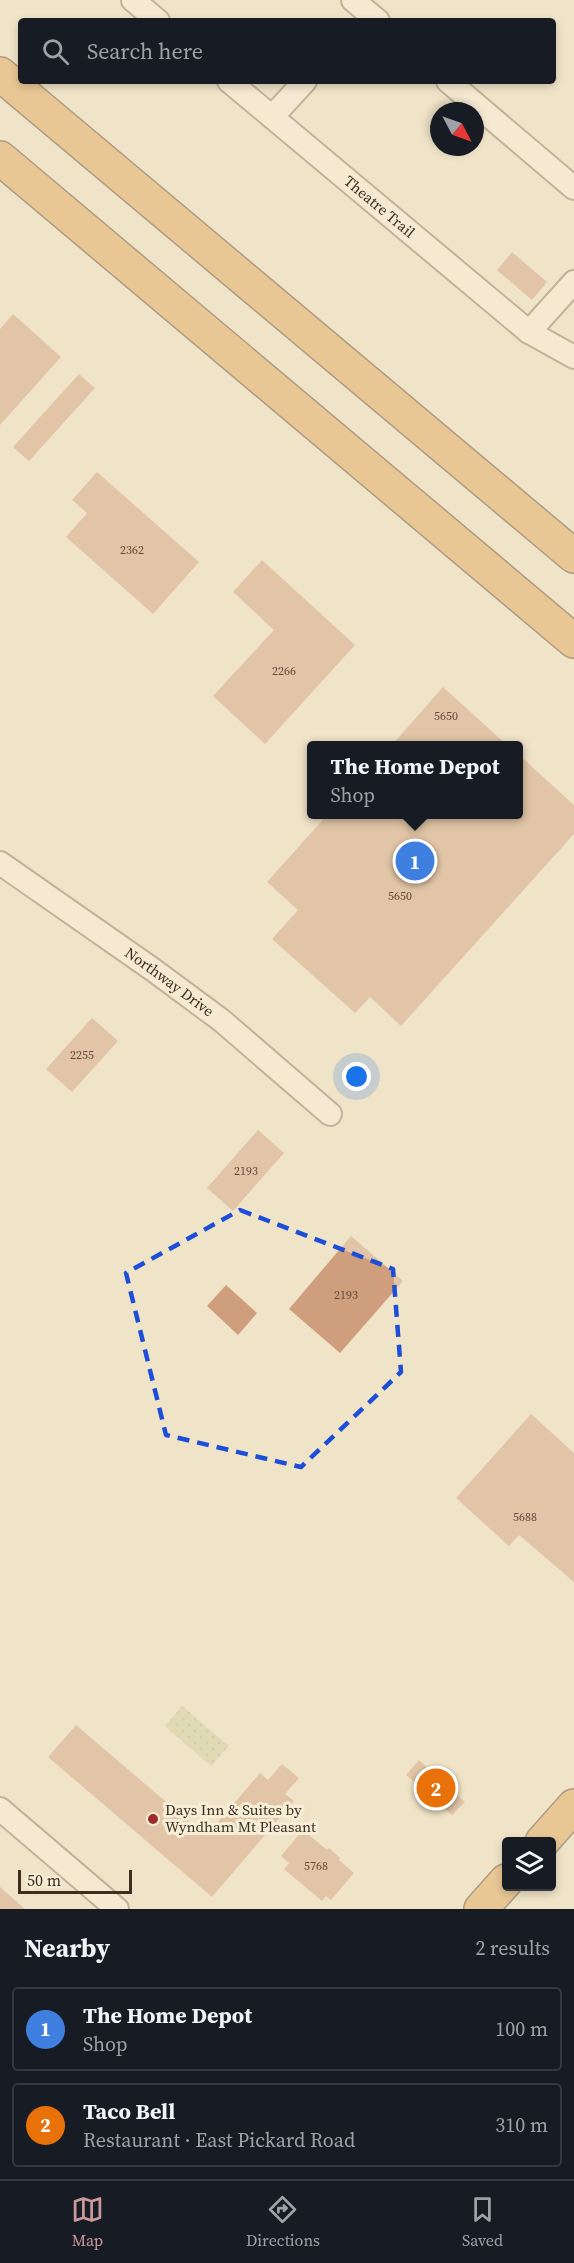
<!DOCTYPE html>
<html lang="en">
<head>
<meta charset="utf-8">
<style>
	:root { --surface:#171b24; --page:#20242c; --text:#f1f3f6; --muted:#9ea1a6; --line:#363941; --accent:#cc999b }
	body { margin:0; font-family:"Source Serif 4",serif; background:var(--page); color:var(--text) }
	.controls { position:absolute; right:18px; bottom:18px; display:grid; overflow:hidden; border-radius:6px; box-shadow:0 3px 9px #0003 }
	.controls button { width:54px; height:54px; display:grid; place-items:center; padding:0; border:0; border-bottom:2px solid var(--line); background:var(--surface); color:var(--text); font:30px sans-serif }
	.compass { position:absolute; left:430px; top:102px; width:54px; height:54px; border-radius:50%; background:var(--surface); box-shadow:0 3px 9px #0003; rotate:131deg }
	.scale { position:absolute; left:18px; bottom:15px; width:114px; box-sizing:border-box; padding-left:6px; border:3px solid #3d2e20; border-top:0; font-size:16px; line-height:21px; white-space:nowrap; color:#3d2e20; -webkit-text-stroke:4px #f7eed8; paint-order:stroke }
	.you { position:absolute; left:357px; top:1077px; width:21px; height:21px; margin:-15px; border:4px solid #fff; border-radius:50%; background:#1a73e8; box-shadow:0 0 0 9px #1a73e833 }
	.badge { display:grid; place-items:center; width:39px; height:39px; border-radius:50%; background:var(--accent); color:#fff; font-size:20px; font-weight:700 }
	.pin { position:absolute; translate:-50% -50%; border:3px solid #fff; box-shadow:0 2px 6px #0006 }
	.popup { position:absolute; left:307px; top:741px; width:216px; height:78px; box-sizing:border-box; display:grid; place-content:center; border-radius:6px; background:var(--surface); filter:drop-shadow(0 2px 4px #0005); font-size:20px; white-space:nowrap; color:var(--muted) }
	.popup b { font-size:22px; color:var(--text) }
	.popup::after { content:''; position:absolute; left:50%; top:100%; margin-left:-12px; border:12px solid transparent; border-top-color:var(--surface) }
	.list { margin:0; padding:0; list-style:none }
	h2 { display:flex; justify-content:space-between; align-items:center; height:78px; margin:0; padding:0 24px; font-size:26px }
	h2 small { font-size:20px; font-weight:400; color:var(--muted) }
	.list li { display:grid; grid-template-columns:39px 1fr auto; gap:18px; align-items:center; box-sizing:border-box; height:84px; margin:0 12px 12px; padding:0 12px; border:2px solid var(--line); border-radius:6px }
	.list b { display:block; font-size:22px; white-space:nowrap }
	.list p { margin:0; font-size:20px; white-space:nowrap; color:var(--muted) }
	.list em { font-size:20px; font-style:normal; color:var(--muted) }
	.icon { flex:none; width:33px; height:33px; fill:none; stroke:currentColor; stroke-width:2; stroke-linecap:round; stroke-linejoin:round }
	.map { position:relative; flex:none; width:574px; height:1909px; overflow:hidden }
	.search { position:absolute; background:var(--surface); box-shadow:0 3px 9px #0003; left:18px; right:18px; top:18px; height:66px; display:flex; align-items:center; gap:15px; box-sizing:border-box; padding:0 21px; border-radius:6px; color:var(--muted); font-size:22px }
	.sheet { height:270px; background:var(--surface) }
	nav { display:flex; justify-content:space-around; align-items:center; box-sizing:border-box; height:84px; border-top:2px solid var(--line); background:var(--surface); font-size:16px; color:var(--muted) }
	nav a { display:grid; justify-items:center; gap:3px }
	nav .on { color:var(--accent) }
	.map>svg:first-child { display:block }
	.grass { fill:url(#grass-dots) }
	.building { fill:#cf9f7d }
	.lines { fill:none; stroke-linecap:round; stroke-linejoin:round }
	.minor-casing { stroke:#8d765c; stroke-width:26 }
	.highway-casing { stroke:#5b4430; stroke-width:36 }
	.minor { stroke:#faf1dc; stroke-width:22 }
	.highway { stroke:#e0a458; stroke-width:33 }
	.marked { fill:none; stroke:#1d4ed8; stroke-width:4.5; stroke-dasharray:12 8; stroke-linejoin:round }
	.poi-dot { fill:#9e2a2b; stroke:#f7eed8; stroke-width:2 }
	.labels { text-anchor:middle; stroke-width:6; stroke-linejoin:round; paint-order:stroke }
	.number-label { font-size:12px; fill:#624a37 }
	.street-label { font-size:15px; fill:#3d2e20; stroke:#f7eed8 }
	.poi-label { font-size:15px; fill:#3d2e20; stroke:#f7eed8; text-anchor:start }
</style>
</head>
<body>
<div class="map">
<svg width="574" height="1909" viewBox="0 0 574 1909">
	<defs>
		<pattern id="grass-dots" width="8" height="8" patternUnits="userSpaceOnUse" patternTransform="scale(1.5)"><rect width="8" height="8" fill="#c9cf9b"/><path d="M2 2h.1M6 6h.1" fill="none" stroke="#aeb285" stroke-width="1.8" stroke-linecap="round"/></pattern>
	</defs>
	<rect width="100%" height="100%" fill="#f0e4c8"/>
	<!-- grass -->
	<path class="grass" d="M182,1706l47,40 -18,20 -46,-40z"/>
	<!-- building -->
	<path class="building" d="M512,252l35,30 -15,18 -35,-30z
		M13,314l48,43 -61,68v-96z
		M79,374l16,14 -66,73 -16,-14z
		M97,472l102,90 -46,52 -87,-77 21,-24 -15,-13z
		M262,560l93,85 -90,99 -52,-48 61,-66 -41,-38z
		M443,687l65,59h-117z
		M519,755l55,50v29l-173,192 -31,-29 -15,16 -83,-74 26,-29 -31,-28 61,-68h191z
		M92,1018l26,23 -46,51 -26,-23z
		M258,1130l26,23 -51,58 -26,-23z
		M351,1236l52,45 -63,72 -51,-44z
		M226,1285l31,28 -19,22 -31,-29z
		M531,1414l43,39v129l-55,-47 -10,11 -53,-48z
		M76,1725l130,111 54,-63 8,7 14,-16 17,14 -14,16 9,7 -82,96 -164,-140z
		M419,1760l46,42 -13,13 -46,-40z
		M303,1830l24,20 2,-2 11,10 -1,2 15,13 -23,27 -5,-4 -4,5 -38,-32 5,-6 -8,-7z
		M0,1887l25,22h-25z"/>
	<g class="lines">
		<!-- minor casing -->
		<g class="minor-casing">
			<g id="minor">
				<path d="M133,0l25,21"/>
				<path d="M353,0l25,21"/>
				<path id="s1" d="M229,81l300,251 45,25"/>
				<path d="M448,81l126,107"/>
				<path d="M272,117l33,-36"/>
				<path d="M529,332l45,-50"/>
				<path id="s2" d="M0,863l152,106 69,51 109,94"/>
				<path d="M0,1809l117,100"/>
			</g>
		</g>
		<!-- highway casing -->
		<g class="highway-casing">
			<path id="highway" d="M0,74l574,482
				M0,158l574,483
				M542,1842l32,-36
				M481,1909l25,-28"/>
		</g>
		<!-- minor -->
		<use href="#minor" class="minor"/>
		<!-- highway -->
		<use href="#highway" class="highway"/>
	</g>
	<!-- marked area -->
	<path d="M0 0H574V1909H0ZM240,1210l153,59 8,103 -100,95 -135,-32 -40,-162z" fill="#f0e4c8" fill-opacity=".55" fill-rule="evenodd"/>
	<path class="marked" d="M240,1210l153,59 8,103 -100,95 -135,-32 -40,-162z"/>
	<!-- markers -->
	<circle class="poi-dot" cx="153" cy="1819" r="6"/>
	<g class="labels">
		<!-- number labels -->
		<g class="number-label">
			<text x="132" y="554">2362</text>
			<text x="284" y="675">2266</text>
			<text x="446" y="720">5650</text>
			<text x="400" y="900">5650</text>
			<text x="82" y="1059">2255</text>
			<text x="246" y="1175">2193</text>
			<text x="346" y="1299">2193</text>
			<text x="525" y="1521">5688</text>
			<text x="316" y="1870">5768</text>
		</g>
		<!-- street labels -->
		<g class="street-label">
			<text dy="5" stroke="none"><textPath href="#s1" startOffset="196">Theatre Trail</textPath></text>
			<text dy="5" stroke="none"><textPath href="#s2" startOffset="207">Northway Drive</textPath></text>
		</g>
		<!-- poi labels -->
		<g class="poi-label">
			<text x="165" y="1815">Days Inn &amp; Suites by<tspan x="165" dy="17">Wyndham Mt Pleasant</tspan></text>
		</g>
	</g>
</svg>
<div class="controls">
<button><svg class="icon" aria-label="layers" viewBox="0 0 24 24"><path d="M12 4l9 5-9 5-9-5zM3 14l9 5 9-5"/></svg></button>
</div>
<svg class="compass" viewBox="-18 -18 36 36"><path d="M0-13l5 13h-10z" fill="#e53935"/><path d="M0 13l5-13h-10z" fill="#9ea1a6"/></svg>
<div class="scale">50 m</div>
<div class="you"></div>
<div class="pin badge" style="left:415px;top:861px;background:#3f7fe0">1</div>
<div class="popup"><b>The Home Depot</b>Shop</div>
<div class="pin badge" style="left:436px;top:1788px;background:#e8710a">2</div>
<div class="search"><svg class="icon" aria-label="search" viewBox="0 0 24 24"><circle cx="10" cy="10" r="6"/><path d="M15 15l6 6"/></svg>Search here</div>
</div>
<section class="sheet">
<h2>Nearby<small>2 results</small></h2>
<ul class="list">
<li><span class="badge" style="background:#3f7fe0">1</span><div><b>The Home Depot</b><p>Shop</p></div><em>100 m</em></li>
<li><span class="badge" style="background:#e8710a">2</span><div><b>Taco Bell</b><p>Restaurant · East Pickard Road</p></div><em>310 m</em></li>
</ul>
</section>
<nav>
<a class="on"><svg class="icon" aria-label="map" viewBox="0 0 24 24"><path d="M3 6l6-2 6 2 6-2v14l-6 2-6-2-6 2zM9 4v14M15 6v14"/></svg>Map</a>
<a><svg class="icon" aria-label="directions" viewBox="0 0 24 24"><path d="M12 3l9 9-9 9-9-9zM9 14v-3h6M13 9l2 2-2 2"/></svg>Directions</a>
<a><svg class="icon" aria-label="saved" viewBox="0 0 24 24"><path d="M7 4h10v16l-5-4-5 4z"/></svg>Saved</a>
</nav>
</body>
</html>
